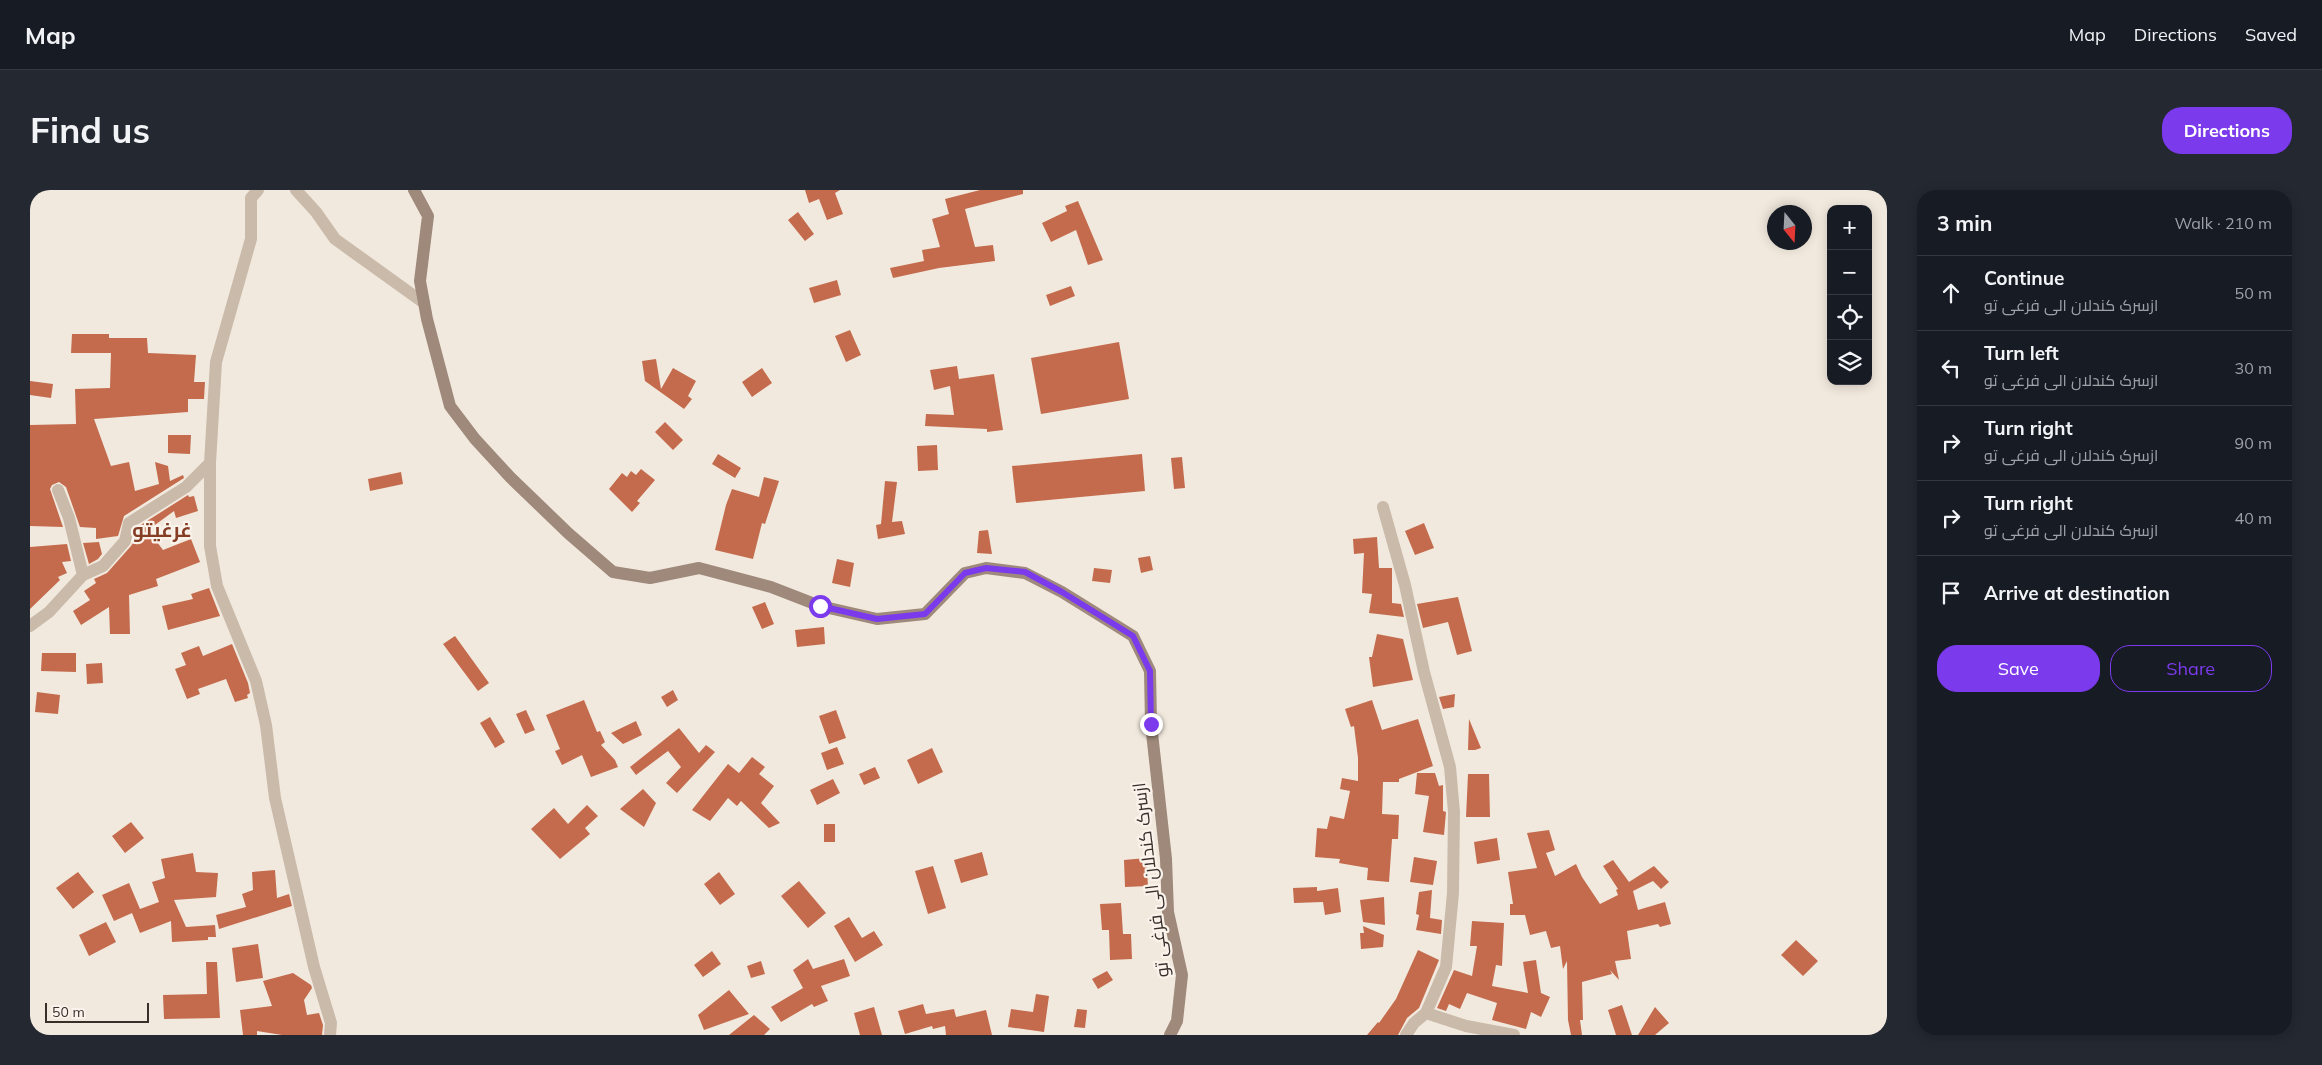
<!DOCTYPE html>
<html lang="en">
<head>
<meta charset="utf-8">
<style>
	:root { --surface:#171b24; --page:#242831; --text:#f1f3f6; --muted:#9ea1a6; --line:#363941; --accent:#7c3aed }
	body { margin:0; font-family:Mulish,Cairo,sans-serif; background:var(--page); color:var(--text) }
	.controls { position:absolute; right:15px; top:15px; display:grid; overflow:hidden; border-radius:10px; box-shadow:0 2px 12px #0003 }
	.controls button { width:45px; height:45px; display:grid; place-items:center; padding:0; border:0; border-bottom:1px solid var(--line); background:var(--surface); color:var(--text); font:25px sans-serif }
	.compass { position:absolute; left:1737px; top:15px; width:45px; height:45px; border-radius:50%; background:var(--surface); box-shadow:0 2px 12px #0003; rotate:162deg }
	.scale { position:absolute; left:15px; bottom:12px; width:104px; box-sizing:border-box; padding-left:5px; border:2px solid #382e2a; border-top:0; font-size:14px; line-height:18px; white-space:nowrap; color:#382e2a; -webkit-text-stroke:4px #faf3eb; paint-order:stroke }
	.stop { position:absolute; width:15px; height:15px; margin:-11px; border:4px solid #7c3aed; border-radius:50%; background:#fff }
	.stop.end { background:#7c3aed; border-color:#fff; box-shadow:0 1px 5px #0008 }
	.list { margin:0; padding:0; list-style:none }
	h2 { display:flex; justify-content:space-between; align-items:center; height:65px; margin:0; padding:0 20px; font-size:21px }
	h2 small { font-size:16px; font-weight:400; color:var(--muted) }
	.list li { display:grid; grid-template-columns:32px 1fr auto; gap:15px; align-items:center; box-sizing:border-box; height:75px; padding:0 20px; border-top:1px solid var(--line) }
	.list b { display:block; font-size:19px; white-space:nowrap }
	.list p { margin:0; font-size:16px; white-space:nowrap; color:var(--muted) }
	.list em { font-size:16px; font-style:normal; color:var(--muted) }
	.actions { display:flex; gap:10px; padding:15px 20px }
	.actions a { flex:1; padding:11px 0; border:1px solid var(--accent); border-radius:20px; text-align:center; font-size:18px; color:var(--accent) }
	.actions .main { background:var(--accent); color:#fff }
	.icon { flex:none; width:28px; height:28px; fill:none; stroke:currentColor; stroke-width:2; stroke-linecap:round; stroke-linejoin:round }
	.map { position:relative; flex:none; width:1857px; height:845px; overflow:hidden; border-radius:20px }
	header { display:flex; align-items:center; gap:30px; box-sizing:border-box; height:70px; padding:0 25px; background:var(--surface); border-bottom:1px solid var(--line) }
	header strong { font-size:24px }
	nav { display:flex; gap:28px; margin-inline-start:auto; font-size:18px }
	.intro { display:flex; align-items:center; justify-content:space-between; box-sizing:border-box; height:120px; padding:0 30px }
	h1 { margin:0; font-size:35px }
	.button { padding:12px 22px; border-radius:20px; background:var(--accent); color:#fff; font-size:18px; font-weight:700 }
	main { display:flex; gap:30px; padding:0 30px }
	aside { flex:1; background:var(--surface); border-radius:20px; box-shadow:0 2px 12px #0003 }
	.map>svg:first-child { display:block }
	.building { fill:#c36b4c }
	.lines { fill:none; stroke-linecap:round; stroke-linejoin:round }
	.street { stroke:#cabaaa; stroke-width:12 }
	.secondary { stroke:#9e897b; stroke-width:12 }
	.route { stroke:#7c3aed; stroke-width:6 }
	.labels { text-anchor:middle; stroke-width:4.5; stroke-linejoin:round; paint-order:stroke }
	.street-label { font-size:18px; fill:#382e2a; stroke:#faf3eb }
	.quarter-label { font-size:20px; font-weight:bold; fill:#853e24; stroke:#faf3eb }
</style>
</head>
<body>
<header>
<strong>Map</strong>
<nav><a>Map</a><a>Directions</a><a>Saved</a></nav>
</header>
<div class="intro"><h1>Find us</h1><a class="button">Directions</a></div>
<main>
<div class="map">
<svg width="1857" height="845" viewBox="0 0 1857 845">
	<rect width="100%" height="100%" fill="#f2e9de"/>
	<!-- building -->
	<path class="building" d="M775,0h35l-5,3 8,21 -16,6 -8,-21 -10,4z
		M950,0h43v4l-58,15 10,38 18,-2 2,16 -56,7 -46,10 -3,-10 34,-7 -2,-11 18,-3 -8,-28 17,-5 -4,-15z
		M1048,11l25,59 -15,5 -12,-35 -25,12 -9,-19 25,-12 -2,-5z
		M768,22l16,22 -9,7 -17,-21z
		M807,90l4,15 -27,8 -5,-15z
		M1041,96l4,10 -25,10 -4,-11z
		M820,140l11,25 -15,7 -11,-26z
		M42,144h37v4h38l1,15 48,2 -2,27h11l-1,17h-16v13l-94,7 17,47 18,-4 6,29 24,-7 -4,-22 13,4 2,15 13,-6 1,3 -60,38 -6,20 -22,3v-11l-16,-1 -14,-40 -7,-5 -7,3 -2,4 13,38 -33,-1v-101l46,-1 -1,-35 35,-1 1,-35h-40z
		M1089,152l10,57 -88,15 -10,-56z
		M626,169l5,30 12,-21 23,13 -8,15 4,3 -8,10 -39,-28 -3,-20z
		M927,176l2,13 35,-5 9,56 -16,2v-3l-62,-3 1,-12 28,1 -4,-29 -16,4 -4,-20z
		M732,178l10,15 -20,14 -10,-15z
		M0,191l23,3 -2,14 -21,-3z
		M635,232l18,18 -10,10 -18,-18z
		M138,245h23l-1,19 -22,-1z
		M907,255l1,25 -20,1 -1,-25z
		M688,264l23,14 -6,10 -23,-14z
		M1112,264l3,37 -129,12 -4,-37z
		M1152,267l3,31 -11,1 -3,-31z
		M611,279l14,11 -18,21 3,2 -8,9 -23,-23 13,-16 5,4 4,-6 5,4z
		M371,282l2,12 -33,7 -2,-12z
		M734,287l15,4 -14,43 -3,-1 -9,36 -38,-9 11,-45 6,-16 27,8z
		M855,291l12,1 -5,40 10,-1 3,13 -27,5 -2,-14 5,-1z
		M158,305l1,2 5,-1 4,15 -22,7 -2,-7 -26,19 15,20 28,-11 9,23 -44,17 2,7 -29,9 1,39h-20l-1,-27 -28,18 -8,-14 17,-11 -6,-9 12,-8 -2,-4 13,-6 24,-27 8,-13 -4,1 1,-6z
		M1394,333l10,25 -19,7 -10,-24z
		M958,340l4,24 -15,-1 2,-22z
		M1347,347l2,31h13v35l9,1 3,13 -35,-4 3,-19 -10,-1 2,-40 -10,1 -1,-15z
		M69,352l3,12 -4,5 -9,5 -6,-21z
		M37,354l4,17 -9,1 5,11 -9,4 2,3 -30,29v-62z
		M1120,366l3,14 -12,3 -3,-15z
		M807,369l17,4 -4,24 -18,-4z
		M1064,378l18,2 -2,13 -18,-2z
		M179,398l11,28 -52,14 -6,-24 31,-7 -2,-5z
		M1428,407l14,54 -15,4 -9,-33 -25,6 -6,-24z
		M735,412l9,22 -12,5 -10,-22z
		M794,437l1,17 -28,3 -2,-17z
		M1347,444l26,5 10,41 -40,7 -4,-30h3z
		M425,446l34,47 -11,8 -35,-47z
		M202,454l16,39 2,10 -3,2 1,3 -13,4 -9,-23 -28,10 2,5 -13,5 -12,-30 11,-4 -5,-12 18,-7 4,10z
		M12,463h34v19l-35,-1z
		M72,473l1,20 -16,1 -1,-20z
		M643,500l5,10 -11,7 -6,-10z
		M7,502l23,3 -2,19 -23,-2z
		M1425,504l-1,13 -11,2 -4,-12z
		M554,510l13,32 3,-1 5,11 -4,3 14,15 3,7 -27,10 -9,-22 -20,10 -7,-14 5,-2 -14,-34z
		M1342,510l10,30 36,-11 15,47 -34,13v3h-16l-1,32 17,1 -1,24h-6l-3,43 -22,-2 1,-12 -29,-5 1,-4 -25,-2 2,-29 10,1 3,-13 14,3 6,-28 -10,-2 2,-11 16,3v-23l-4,-32 -3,1 -6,-18z
		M496,520l9,20 -10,4 -9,-20z
		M806,520l10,28 -17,6 -10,-28z
		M460,527l15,25 -10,6 -15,-25z
		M1439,529l12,29 -6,2h-7z
		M606,531l6,14 -19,9 -12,-11z
		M649,538l20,25 7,-8 9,7 -38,41 -11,-10 15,-16 -13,-16 -32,24 -6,-8z
		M807,557l7,17 -17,6 -6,-17z
		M902,558l11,24 -25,12 -11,-24z
		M722,567l13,10 -6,7 15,12 -13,17 19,20 -11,5 -28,-27 -4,5 -9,-8 -18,23 -18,-11 36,-46 11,9z
		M845,577l5,11 -16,7 -5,-11z
		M1387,583h18l4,13 4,-1v26l3,1 -2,23 -21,-3 6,-36 -14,-2z
		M1438,584h21l1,43h-24z
		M803,589l7,14 -23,12 -7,-15z
		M613,599l13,14 -12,24 -24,-18z
		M557,615l11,11 -13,12 5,6 -30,25 -29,-30 23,-21 14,16z
		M101,632l13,16 -19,15 -13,-17z
		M794,634h11v18h-11z
		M1519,640l6,20 -9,3 9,23 21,-12 6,13 18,27 18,-9 -2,-5 2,-1 -15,-23 10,-6 16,22 25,-16 15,16 -8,7 -8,-8 -20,10 5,19 27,-8 6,22 -11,3 -2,-3 -31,7 4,28 -16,2 4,19 -9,-10 2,4 -30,8 1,38h-3l2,15h-11l-3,-15 -1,-59 -4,8 -3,-23 -9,2 -5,-17 -16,4 -5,-20h-15v-11h3l-5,-32 29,-4 -10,-35z
		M1467,648l3,22 -23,4 -3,-22z
		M952,662l6,23 -27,8 -7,-23z
		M163,663l3,19 22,1 -2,24 -42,3 12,27 29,-2 1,12h-8v3l-36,2 -1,-21 -31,12 -8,-20 -18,8 -12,-26 27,-12 11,26 19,-7 -7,-20 13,-4 -4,-19z
		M1384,667l23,4 -4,24 -23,-3z
		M1116,668l2,28 -23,1 -1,-27z
		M903,676l13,42 -18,6 -13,-43z
		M245,680l2,28 12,-4 3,12 -73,23 -3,-14 30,-8 -4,-13 11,-4 -1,-18z
		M48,682l16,20 -21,17 -17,-21z
		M689,682l16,22 -15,11 -16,-21z
		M769,691l27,32 -18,15 -27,-32z
		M1287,697v4l21,-3 3,24 -16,3 -2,-13 -29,1 -1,-15z
		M1402,700l-2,28 12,2 -1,14 -25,-4 3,-15 -3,-1 3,-22z
		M1354,707l1,28 -22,-3 -3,-22z
		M1091,713l2,31h8l1,25 -22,1 -1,-30h-7l-2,-26z
		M819,727l13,21 12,-7 9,14 -28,17 -21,-36z
		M1442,731l32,2 -2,43 -6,-1 -4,21 36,7 -5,-31 13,-2 5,33 9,4 -9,20 -10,-5 -5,17 -34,-9 5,-17 -30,-10 -7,16 -11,-5 -3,7 -9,-3 17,-38 18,6 5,-30h-7z
		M76,732l10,20 -27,14 -10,-21z
		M1333,736l21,9 -1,12 -22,2 -1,-16h4z
		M1766,750l22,21 -15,15 -22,-21z
		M228,754l5,34 -27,4 -4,-34z
		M1388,760l21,10 -20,48 -12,10 -9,17h-31l11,-13 1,1 17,-24z
		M682,761l9,13 -18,13 -9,-12z
		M778,769l5,10 31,-10 6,17 -29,10 7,15 -14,6 -2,-3 -31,18 -10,-15 32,-19 -10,-18z
		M731,771l4,13 -14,4 -4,-12z
		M176,772h11l3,56 -56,1 -1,-24 44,-1z
		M1077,781l6,9 -15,9 -6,-10z
		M263,783l18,12 1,3 -8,12 3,15 12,-2 4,12 -1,10h-40l-25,-4v4h-14l-3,-25 32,-4 -9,-25z
		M699,800l20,24 -45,16 -6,-15z
		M1006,804l13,2 -5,36 -36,-5 3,-18 22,3z
		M893,814l3,10 28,-5 2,8 30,-7 6,25h-46l-1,-9 -12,3 -1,-3 -27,8 -7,-23z
		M1592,815l10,30h-16l-8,-25z
		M844,817l8,28h-22l-6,-22z
		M1625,817l14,16 -14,12h-17z
		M1047,819l10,1 -2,18 -11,-1z
		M724,825l16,14 -6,6h-35z"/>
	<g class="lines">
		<!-- street -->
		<path class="street" d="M228,0l-7,8v41l-35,123 -6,101v83l7,40 39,95 10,44 9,73 39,169 17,56 -1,12
			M266,0l20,22 19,27 89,64
			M28,300l11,28 14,57
			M1353,317l22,78 19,87 26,95 4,45 -1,81 -7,74 -20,46 -12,10 -8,12
			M0,436l19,-14 34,-37 20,-9 22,-25 4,-18 57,-36 24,-24
			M1396,823l40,13 48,9"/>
		<!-- secondary -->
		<path class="secondary" d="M384,0l14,26 -8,65 7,38 23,87 25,33 35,38 58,56 45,39 37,6 49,-10 72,19 49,19 57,13 48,-5 40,-41 21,-5 39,5 37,19 71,44 17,35 1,53 15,135 2,53 14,63 -5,46 -7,14"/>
	</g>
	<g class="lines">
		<!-- route -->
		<path class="route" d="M790,416l57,13 48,-5 40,-41 21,-5 39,4 37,20 71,44 17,35 1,53"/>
	</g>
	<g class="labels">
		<!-- street labels -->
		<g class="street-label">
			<text transform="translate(1121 690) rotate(-97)" y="6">ازسرک کندلان الی فرغی تو</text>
		</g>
		<!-- quarter labels -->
		<g class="quarter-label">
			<text x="132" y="347">غرغیتو</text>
		</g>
	</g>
</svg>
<div class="controls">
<button>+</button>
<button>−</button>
<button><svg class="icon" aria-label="locate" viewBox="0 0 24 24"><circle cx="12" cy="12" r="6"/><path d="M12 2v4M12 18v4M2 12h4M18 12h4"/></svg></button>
<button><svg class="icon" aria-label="layers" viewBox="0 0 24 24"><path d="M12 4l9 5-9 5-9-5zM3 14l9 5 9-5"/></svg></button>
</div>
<svg class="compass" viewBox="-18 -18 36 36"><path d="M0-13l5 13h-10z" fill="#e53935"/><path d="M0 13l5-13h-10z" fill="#9ea1a6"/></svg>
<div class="scale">50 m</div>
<div class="stop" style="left:790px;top:416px"></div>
<div class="stop end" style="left:1121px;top:534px"></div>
</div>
<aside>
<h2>3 min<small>Walk · 210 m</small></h2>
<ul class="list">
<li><svg class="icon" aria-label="ahead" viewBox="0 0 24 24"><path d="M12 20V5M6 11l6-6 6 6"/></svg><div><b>Continue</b><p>ازسرک کندلان الی فرغی تو</p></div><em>50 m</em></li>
<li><svg class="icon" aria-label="left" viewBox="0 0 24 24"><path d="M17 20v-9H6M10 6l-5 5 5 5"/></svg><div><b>Turn left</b><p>ازسرک کندلان الی فرغی تو</p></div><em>30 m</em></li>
<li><svg class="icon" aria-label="right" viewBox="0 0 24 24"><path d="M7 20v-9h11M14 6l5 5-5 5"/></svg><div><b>Turn right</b><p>ازسرک کندلان الی فرغی تو</p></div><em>90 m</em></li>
<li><svg class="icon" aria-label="right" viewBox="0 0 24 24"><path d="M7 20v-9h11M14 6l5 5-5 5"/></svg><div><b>Turn right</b><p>ازسرک کندلان الی فرغی تو</p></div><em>40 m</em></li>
<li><svg class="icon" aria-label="arrive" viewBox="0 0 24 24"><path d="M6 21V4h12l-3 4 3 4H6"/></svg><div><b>Arrive at destination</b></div></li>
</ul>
<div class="actions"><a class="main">Save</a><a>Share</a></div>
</aside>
</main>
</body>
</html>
